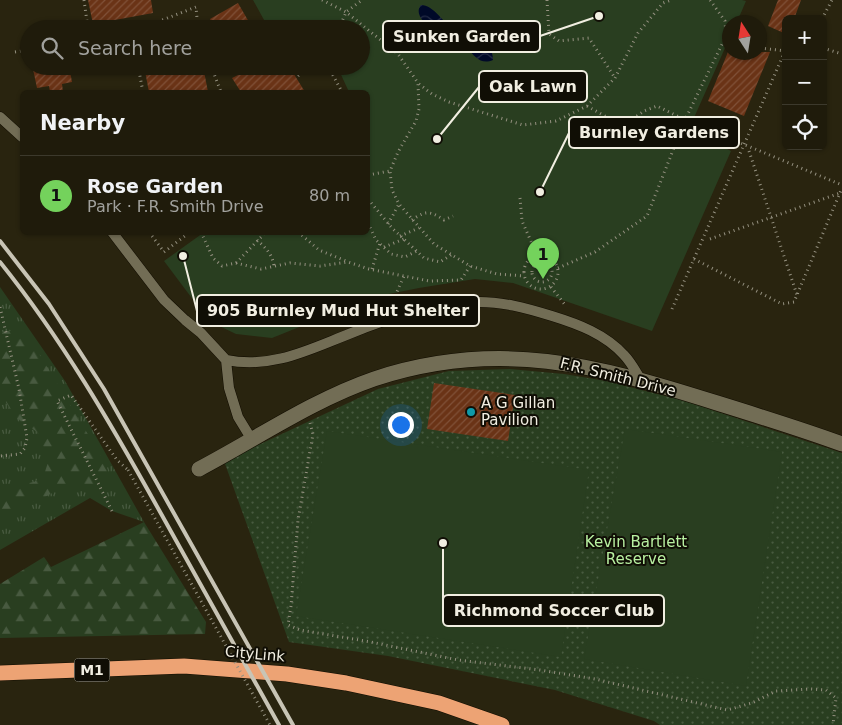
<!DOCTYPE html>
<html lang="en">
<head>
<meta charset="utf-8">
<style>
	:root { --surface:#1f1b0b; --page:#272414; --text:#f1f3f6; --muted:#a1a19d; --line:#3c392c; --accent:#74d25c }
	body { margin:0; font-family:"DejaVu Sans",sans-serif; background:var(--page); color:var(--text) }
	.controls { position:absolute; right:15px; top:15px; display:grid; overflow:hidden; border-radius:8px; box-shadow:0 1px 4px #0004 }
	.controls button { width:45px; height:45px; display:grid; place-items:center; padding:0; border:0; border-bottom:1px solid var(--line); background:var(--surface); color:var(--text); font:25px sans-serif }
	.compass { position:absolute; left:722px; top:15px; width:45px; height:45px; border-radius:50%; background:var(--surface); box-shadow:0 1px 4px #0004; rotate:348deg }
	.you { position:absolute; left:400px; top:424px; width:18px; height:18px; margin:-12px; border:4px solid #fff; border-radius:50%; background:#1a73e8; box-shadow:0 0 0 8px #1a73e833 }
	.badge { display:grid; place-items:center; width:32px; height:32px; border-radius:50%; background:var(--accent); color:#111; font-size:16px; font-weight:700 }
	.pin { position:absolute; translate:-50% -41px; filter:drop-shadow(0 1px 2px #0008) }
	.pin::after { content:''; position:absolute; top:26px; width:18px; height:15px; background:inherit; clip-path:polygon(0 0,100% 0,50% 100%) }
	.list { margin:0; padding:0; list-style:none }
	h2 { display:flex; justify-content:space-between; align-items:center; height:65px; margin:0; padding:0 20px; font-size:21px }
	h2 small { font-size:16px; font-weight:400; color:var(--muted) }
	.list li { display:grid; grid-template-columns:32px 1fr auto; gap:15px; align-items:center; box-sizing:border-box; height:80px; padding:0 20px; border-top:1px solid var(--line) }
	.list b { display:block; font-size:19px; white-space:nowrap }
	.list p { margin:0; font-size:16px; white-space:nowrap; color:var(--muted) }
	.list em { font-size:16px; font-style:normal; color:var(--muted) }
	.icon { flex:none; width:28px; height:28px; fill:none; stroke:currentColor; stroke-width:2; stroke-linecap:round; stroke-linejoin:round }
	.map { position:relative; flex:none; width:842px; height:725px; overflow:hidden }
	.search { position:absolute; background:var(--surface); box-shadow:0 1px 4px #0004; left:20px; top:20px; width:350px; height:55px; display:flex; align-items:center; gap:12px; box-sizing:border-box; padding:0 18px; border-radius:28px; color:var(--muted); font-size:19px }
	.panel { position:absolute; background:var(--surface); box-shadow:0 1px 4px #0004; left:20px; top:90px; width:350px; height:145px; border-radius:8px }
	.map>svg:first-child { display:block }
	.grass { fill:url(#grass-tufts) }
	.forest { fill:url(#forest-firs) }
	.park { fill:url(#park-dots) }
	.garden { fill:#293e20 }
	.water { fill:url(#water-waves) }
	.building { fill:url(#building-hatch) }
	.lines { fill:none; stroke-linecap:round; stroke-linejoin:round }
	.lane-casing { stroke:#120d00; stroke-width:11 }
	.street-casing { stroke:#120d00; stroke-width:16 }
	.highway-casing { stroke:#120d00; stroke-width:16 }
	.path { stroke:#959180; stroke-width:3; stroke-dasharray:1 4; stroke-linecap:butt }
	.lane { stroke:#726d55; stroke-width:10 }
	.street { stroke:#726d55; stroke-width:15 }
	.highway { stroke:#eda374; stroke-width:15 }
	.rail { stroke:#c8c4b5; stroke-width:4 }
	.path-bridge { stroke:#959180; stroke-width:3; stroke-dasharray:1 4; stroke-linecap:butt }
	.culture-dot { fill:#0f9aa8; stroke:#100e05; stroke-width:2 }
	.labels { text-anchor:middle; stroke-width:4; stroke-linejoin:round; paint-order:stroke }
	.shield { fill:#100e05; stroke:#aeab9f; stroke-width:1 }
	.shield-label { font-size:14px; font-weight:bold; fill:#f1eee1 }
	.street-label { font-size:15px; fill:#f1eee1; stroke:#100e05 }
	.poi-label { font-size:15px; fill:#f1eee1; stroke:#100e05; text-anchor:start }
	.park-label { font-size:15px; fill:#b8f0a1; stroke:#100e05 }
	.leader { fill:none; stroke:#f1eee1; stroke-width:2 }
	.callout-dot { fill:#f1eee1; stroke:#100e05; stroke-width:2 }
	.callout { fill:#100e05; stroke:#f1eee1; stroke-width:2 }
	.callout-label { font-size:16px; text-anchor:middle; font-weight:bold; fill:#f1eee1 }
</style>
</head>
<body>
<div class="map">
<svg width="842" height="725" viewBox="0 0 842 725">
	<defs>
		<pattern id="grass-tufts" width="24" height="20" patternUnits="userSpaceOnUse" patternTransform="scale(1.25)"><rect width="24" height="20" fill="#293e20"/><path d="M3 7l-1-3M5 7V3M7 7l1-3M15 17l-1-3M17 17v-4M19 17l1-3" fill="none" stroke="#485a40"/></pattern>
		<pattern id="forest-firs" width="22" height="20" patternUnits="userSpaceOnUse" patternTransform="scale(1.25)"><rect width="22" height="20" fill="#293e20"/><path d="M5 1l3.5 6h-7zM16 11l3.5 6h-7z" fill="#485a40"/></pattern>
		<pattern id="park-dots" width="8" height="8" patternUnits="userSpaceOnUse" patternTransform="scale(1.25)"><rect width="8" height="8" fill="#293e20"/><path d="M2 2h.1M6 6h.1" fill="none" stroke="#485a40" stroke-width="1.8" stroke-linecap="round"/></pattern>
		<pattern id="water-waves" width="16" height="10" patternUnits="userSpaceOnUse" patternTransform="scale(1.25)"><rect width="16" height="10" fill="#000928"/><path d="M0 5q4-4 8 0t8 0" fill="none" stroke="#262d47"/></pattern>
		<pattern id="building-hatch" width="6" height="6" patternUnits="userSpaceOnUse" patternTransform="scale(1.25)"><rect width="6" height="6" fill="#6a3316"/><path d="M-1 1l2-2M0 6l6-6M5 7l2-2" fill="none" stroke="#805138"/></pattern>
	</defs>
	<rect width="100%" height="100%" fill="#29240f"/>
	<!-- grass -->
	<path class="grass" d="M0,287l65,94 79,141 -32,-11 -22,-13 -90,52z"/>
	<!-- forest -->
	<path class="forest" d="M19,330l11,9 76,125 3,11 -1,6 -3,3h-36l-24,13 -45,17v-26l34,-6 10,-7 5,-16 -12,-27 -23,-16 -14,-24v-58l7,-3z
		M144,522l62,100 -1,12 -205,4v-54l44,-27 7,10z"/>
	<!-- park -->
	<path class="park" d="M510,369l54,5 42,7 75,19 161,53v272h-182l-6,-4 -99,-31 -167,-34 -99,-14 -65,-181 154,-72 71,-18z"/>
	<!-- garden -->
	<path class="garden" d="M253,0h489l4,1 -9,21h-7l-1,17 -40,90 42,22 -79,180 -139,-48 -38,-4 -56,9 -45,9 -102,41 -36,-4 -27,-13 -45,-60 39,-28 165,-1v-140h-19l-12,-26h24v-37h-92z
		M625,429l157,23 -36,234 -162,-27z
		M327,431l262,39 -28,187 -265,-41z"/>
	<!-- water -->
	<path class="water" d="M421,5c13,1 18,13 28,20 9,6 30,10 36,17 5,5 8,11 8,18 -21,9 -27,-24 -42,-30 -6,-3 -16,-4 -23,-4 -6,-5 -13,-14 -7,-21z"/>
	<!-- building -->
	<path class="building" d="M88,0h63l2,13 -60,11z
		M778,0h23l-7,19h-8v15l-18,-8z
		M238,3l15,26h-38l-5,-10z
		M728,52h42l-26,64 -36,-15z
		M47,66h22l3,16 -10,2 1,8h-13l-1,-6 -12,2 -4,-19z
		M144,66h59l5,26h-59z
		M238,66h51l16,26h-64l-9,-14 10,-5z
		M434,383l81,12 -7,46 -81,-12z"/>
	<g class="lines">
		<!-- lane casing -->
		<g class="lane-casing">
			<path id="lane" d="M0,117l22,20
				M112,232l52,68 21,20 16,13 25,27 3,28 9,29 14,23
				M226,360c46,9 82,-10 123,-26 39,-16 83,-30 125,-32 27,-1 52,6 78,14 26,8 53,18 72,39 7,7 12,17 17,25"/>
		</g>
		<!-- street casing -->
		<g class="street-casing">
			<path id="street" d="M199,469c57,-30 114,-69 175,-90 124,-41 223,-14 343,24 42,13 84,26 125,41"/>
		</g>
		<!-- highway casing -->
		<g class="highway-casing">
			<path id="highway" d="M0,673l184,-7 103,8 59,9 93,20 63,22"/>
		</g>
		<!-- path -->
		<path class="path" d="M84,0l4,29
			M322,0l24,12 52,42 20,29 1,26 -3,12 -18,31 -8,19 2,19 7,14 35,40 36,22 27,8 28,2
			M547,0l2,34 10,7 30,-3 26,40
			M822,19l10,-19
			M139,29l57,-22 2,22
			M339,29l7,-17 16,-12
			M760,48l26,3
			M823,48l19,6
			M15,52l14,-2
			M138,66l5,26
			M211,66l10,26
			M328,66l14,26
			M298,76l11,-10
			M419,84l13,10 17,8 74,23 33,-4 31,-15 28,-28 23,-45 25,-30 8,-3
			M587,106l25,14 18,1 14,-10 13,-5 28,14 157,65
			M749,151l48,144
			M368,175l22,-4
			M520,198l2,23 15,34
			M368,199l24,29 32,30 16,4 11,-7
			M412,220c14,-10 18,-9 32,0l9,-4
			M368,223l8,17 15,14 14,3 12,-6
			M388,224l11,-20
			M149,232l15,20 26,-20
			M201,232l12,26 9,8 14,-3 30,-31
			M298,232l21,18 27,11
			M400,236l19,-8
			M710,239l130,-46
			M257,240c9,8 16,15 17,27
			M384,247l20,-8
			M524 272a17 17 0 1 1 34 0a17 17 0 1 1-34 0Z
			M694,259l88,45 12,-2 48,-114
			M532 272a10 10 0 1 1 20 0a10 10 0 1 1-20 0Z
			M236,263l25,6 29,-6 30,3 28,-4 21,7 60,12 32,-1 9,-14
			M558,268l37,-16 52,-36 38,-96 41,-84 -1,-15 -15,-21
			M372,269l8,-26
			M551,287l15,19
			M391,305l13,-29
			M0,307l19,82 8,49 -2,10 -5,6 -20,2
			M672,309l113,-258
			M310,423l3,11 -15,86 -7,86 -3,19 12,5 71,12 87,18 82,10 55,9 132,31 25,-7 24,-12 35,-2 15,1 10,8 -3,27
			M112,511l-55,-110 14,-6 46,65 11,10"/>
		<!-- lane -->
		<use href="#lane" class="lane"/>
		<!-- street -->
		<use href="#street" class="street"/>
		<!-- highway -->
		<use href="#highway" class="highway"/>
		<!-- rail -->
		<path class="rail" d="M0,241l49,63 55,85 189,336
			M0,262c62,77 111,162 159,248 40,72 80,143 120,215"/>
		<!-- path-bridge -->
		<path class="path-bridge" d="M128,470l142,255"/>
	</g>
	<!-- markers -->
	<circle class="culture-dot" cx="471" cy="412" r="5"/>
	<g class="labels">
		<!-- shield labels -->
		<rect class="shield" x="74.5" y="658.5" width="35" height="23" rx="4"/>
		<g class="shield-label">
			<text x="92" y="675">M1</text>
		</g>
		<!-- street labels -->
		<g class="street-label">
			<text transform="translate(618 377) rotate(14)" y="5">F.R. Smith Drive</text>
			<text transform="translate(255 654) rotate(5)" y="5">CityLink</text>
		</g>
		<!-- poi labels -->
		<g class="poi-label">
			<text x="481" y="408">A G Gillan<tspan x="481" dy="17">Pavilion</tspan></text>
		</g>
		<!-- park labels -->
		<g class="park-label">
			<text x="636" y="547">Kevin Bartlett<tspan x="636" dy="17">Reserve</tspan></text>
		</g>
	</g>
	<!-- callouts -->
	<path class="leader" d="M599 16L540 36M437 139L479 87M540 192L569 133M183 256L197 311M443 543L443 611"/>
	<g class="callout-dot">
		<circle cx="599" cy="16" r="5"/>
		<circle cx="437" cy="139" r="5"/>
		<circle cx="540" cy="192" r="5"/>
		<circle cx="183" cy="256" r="5"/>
		<circle cx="443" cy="543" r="5"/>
	</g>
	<g class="callout">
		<rect x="383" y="21" width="157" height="31" rx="5"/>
		<rect x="479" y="71" width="108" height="31" rx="5"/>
		<rect x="569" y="117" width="170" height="31" rx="5"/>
		<rect x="197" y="295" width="282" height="31" rx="5"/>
		<rect x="443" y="595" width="221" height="31" rx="5"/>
	</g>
	<g class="callout-label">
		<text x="462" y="42">Sunken Garden</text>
		<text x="533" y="92">Oak Lawn</text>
		<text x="654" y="138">Burnley Gardens</text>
		<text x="338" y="316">905 Burnley Mud Hut Shelter</text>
		<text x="554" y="616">Richmond Soccer Club</text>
	</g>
</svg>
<div class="controls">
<button>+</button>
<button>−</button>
<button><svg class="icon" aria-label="locate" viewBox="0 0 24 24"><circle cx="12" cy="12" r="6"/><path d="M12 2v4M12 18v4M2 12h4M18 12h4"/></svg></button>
</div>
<svg class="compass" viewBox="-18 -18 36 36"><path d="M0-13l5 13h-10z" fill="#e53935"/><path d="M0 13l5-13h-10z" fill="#a1a19d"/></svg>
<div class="you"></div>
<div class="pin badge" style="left:543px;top:279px">1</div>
<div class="search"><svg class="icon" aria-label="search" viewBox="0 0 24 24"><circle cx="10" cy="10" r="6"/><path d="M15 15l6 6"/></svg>Search here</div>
<section class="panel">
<h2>Nearby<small></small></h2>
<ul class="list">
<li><span class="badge">1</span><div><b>Rose Garden</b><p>Park · F.R. Smith Drive</p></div><em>80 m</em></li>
</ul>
</section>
</div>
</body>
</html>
